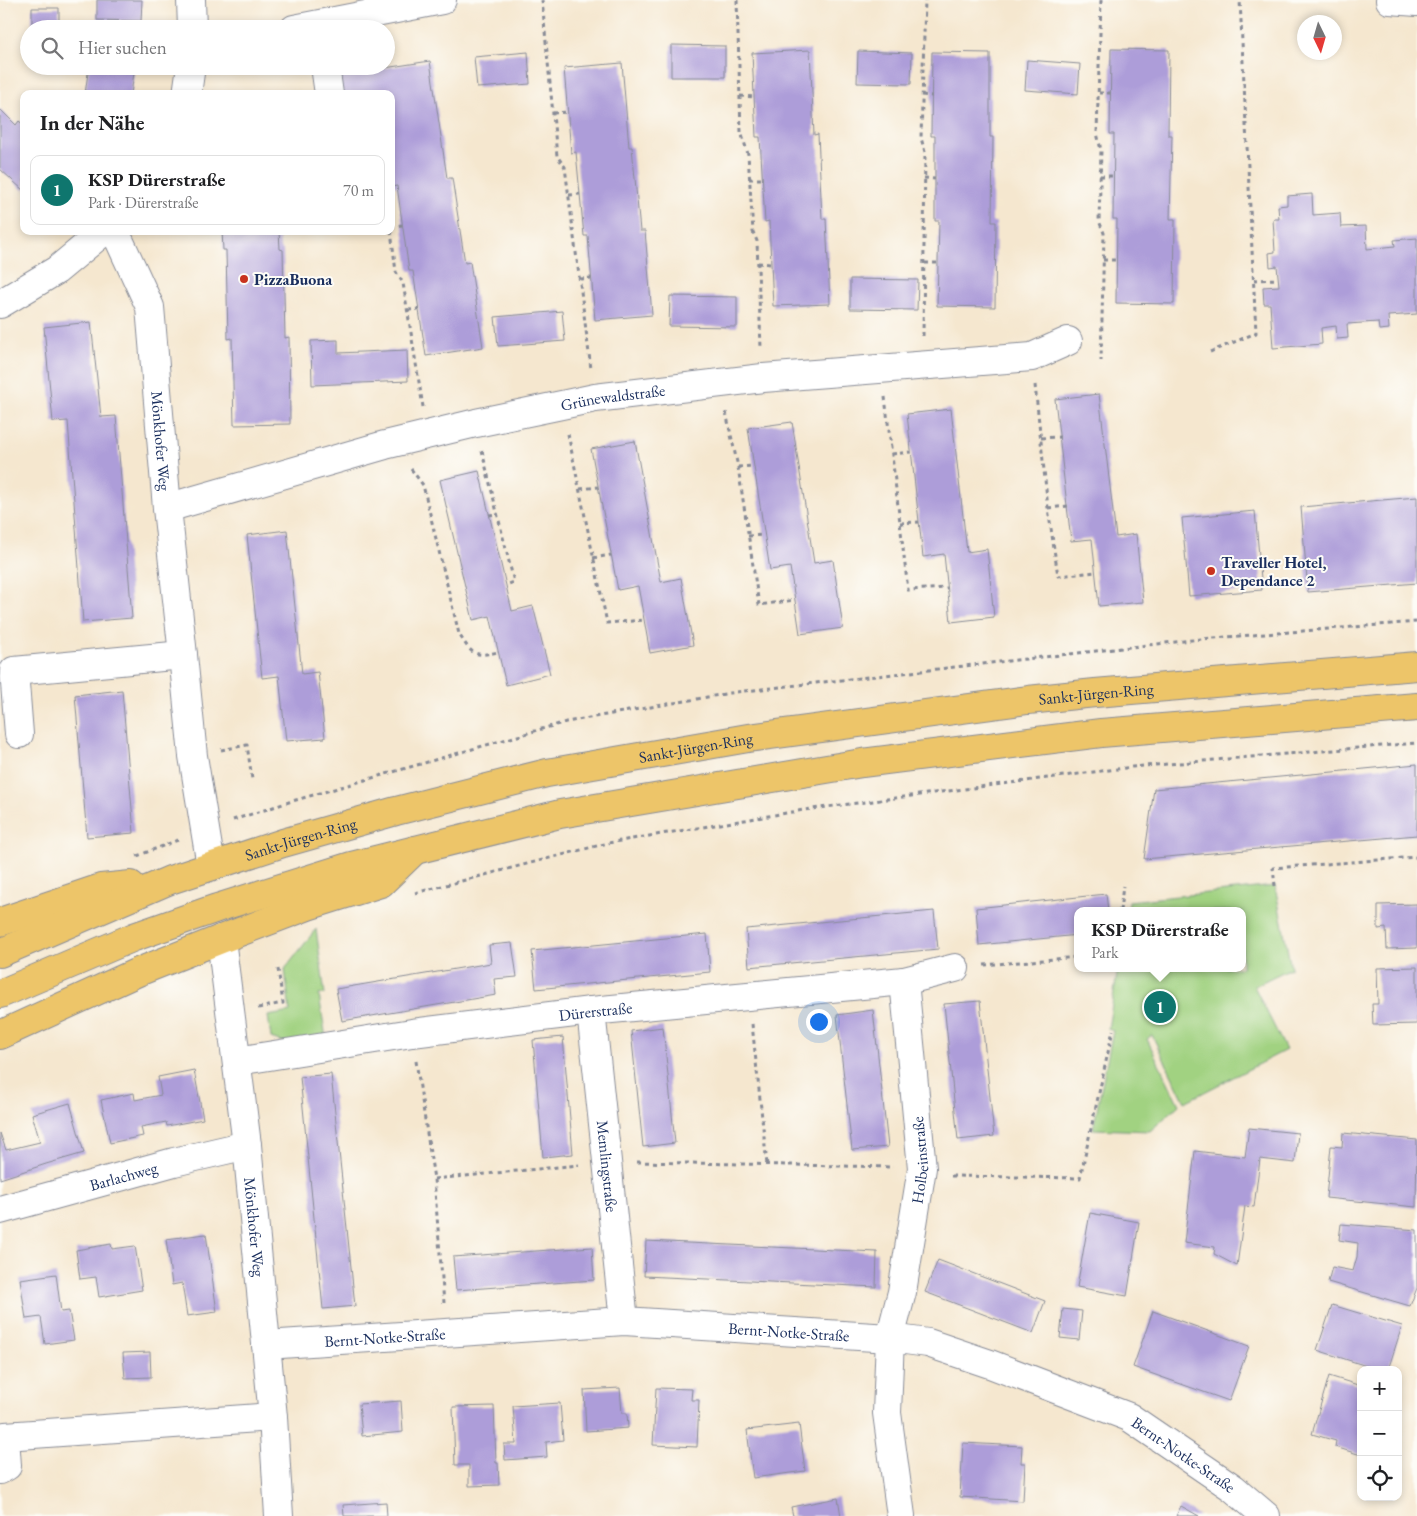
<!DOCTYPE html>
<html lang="de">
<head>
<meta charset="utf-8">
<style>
	:root { --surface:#fff; --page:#f6f6f6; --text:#202124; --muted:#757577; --line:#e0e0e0; --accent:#0f766e }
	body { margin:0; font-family:"EB Garamond",serif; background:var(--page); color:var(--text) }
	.controls { position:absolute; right:15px; bottom:15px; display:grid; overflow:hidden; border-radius:10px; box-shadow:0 2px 8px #0003 }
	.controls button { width:45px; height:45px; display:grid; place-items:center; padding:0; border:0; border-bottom:1px solid var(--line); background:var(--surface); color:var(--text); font:25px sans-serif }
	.compass { position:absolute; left:1297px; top:15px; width:45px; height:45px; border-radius:50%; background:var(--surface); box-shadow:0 2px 8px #0003; rotate:175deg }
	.you { position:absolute; left:818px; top:1021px; width:18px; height:18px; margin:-12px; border:4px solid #fff; border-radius:50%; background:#1a73e8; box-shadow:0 0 0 8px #1a73e833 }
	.badge { display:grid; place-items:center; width:32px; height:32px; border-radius:50%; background:var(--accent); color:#fff; font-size:16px; font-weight:700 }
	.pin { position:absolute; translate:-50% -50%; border:2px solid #fff; box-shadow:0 1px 5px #0006 }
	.popup { position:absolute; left:1074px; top:907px; width:172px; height:65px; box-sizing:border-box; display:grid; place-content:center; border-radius:10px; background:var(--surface); filter:drop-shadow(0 1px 4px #0005); font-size:16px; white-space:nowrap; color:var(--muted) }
	.popup b { font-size:19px; color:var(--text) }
	.popup::after { content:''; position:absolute; left:50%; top:100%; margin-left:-10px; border:10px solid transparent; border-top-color:var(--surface) }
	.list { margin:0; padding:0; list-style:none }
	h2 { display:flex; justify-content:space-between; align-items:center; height:65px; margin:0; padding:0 20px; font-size:21px }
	h2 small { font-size:16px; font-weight:400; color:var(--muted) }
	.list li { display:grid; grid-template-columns:32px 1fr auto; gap:15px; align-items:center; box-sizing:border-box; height:70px; margin:0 10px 10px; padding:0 10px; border:1px solid var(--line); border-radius:10px }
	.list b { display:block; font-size:19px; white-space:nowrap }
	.list p { margin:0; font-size:16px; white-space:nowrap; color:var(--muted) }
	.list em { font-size:16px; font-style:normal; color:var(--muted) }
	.icon { flex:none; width:28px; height:28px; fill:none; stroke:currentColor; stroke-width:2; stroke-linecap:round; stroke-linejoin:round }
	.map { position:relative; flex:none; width:1417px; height:1516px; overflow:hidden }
	.search { position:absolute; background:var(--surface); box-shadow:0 2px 8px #0003; left:20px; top:20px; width:375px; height:55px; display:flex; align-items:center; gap:12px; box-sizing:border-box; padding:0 18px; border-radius:28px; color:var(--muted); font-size:19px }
	.panel { position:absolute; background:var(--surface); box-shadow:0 2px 8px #0003; left:20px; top:90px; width:375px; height:145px; border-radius:10px }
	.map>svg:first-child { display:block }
	.green { fill:#a1d281; stroke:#5e8070 }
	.building { fill:#ad9dd9 }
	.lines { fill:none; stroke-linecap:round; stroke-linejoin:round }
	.minor-casing { stroke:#888b96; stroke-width:30 }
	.major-casing { stroke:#888b96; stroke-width:30 }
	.path { stroke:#888b96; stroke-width:3; stroke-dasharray:4 4; stroke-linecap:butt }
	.minor { stroke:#fff; stroke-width:28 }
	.major { stroke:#edc569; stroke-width:28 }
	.poi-dot { fill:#c8321e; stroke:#fdfcf7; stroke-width:2 }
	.labels { text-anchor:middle; stroke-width:4; stroke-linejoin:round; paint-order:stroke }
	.poi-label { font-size:16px; font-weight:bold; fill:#1b2f5e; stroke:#fdfcf7; text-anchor:start }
	.street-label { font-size:16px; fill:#1b2f5e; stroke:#fdfcf7 }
</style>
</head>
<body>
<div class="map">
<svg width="1417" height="1516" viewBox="0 0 1417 1516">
	<rect width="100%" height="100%" fill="#fdfcf7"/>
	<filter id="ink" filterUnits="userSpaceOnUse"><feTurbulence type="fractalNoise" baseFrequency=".02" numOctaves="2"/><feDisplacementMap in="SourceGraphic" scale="10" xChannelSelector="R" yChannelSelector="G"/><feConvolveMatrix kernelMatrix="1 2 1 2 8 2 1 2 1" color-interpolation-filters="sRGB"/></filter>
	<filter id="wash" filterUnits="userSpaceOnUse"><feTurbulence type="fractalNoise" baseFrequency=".0096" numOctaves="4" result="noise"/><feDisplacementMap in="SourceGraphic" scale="20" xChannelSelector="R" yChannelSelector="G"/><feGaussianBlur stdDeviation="1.12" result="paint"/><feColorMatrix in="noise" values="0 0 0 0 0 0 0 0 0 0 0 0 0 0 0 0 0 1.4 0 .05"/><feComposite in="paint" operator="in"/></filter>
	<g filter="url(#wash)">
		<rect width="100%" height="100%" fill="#f5e7cf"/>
		<!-- green -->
		<path class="green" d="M1275,886l16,82 -37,18 32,64 -101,52 -33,-67 -5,4 32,66 -29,26 -57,-2 20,-98 -5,-2 10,-61h124v-57h-114l1,-10z
			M316,929l9,65 -6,1 7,43 -38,6 -17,-6 -3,-22 22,-4 -5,-43z"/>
		<g id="blocks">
			<!-- building -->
			<path class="building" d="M97,0h45l-1,21 -44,-1z
				M32,8h27v16l-27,1z
				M671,45l54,1v31h-54z
				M1111,49l58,1 -1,85h4l-2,84h5l-1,85 -58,-1 1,-84h-4l1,-85h-4z
				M810,50l4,85 4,-1 4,85h4l4,85 -57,2 -4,-85 -4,1 -5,-85h-4l-4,-84z
				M858,51l54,2 -1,31 -54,-1z
				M528,52l2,32 -53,4 -3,-31z
				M932,52l58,1v84h3l-1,85h4l-1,85 -58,-1 2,-85h-4v-85h-4z
				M1027,60l53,4 -2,30 -53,-4z
				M430,61l17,117h5l13,85 5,-1 13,85 -57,9 -13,-85h-4l-12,-85 -6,1v-93h-49l-3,-19z
				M622,63l7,84h3l8,84h5l7,84 -57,5 -7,-84h-4l-8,-84 -5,1 -7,-85z
				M89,66h46l-4,28h-46z
				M0,109l16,16 3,-4 5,4v66l-24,-22z
				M1312,194l1,21 27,-2 1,14 25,-1 1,23 28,-3 -1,-6 23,-2v76l-29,2 1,13 -10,1 -1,-8 -31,2 1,14 -11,1 -1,-13 -15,2 1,16 -49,4 -3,-44h-6l-1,-17 16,-1 -2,-20 -7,1 -1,-14 6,-1 -2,-33h6l-1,-13 9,-1v-9z
				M222,231h57l1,18 3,1 2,88 4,-1 1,87 -56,1 -2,-87 -4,1 -2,-89h-3z
				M850,279l68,1 -1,30 -67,-1z
				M670,296l67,1v30l-68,-1z
				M562,311l3,30 -67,5 -3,-29z
				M91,322l10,95 15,-1 16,202 -49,4 -15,-201 -15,1 -9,-95z
				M338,340v13l69,-3 1,31 -96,4 -1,-44z
				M1099,394l17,143 20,-3 7,68 -44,4 -7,-67 -21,2 -16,-142z
				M951,409l16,143 20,-3 7,68 -43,5 -7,-68 -21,3 -16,-143z
				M792,422l22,141 19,-3 10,68 -43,6 -10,-67 -20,3 -22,-142z
				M635,441l26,141 20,-4 12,67 -43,8 -12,-67 -20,4 -27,-141z
				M479,471l33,140 21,-5 17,68 -44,11 -16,-69 -17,4 -33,-140z
				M1417,497v86l-109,9 -7,-85z
				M1255,511l7,79 -73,6 -7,-78z
				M287,530l15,144 16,-2 7,66 -39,3 -7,-65 -17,2 -15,-143z
				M122,690l12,143 -47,4 -12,-142z
				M1417,764v71l-273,24 10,-70z
				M1106,894l2,17h-30v24l-99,10 -3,-37z
				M1417,904v44l-30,1 -1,-21 -8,1v-24z
				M934,911l4,38 -189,18 -3,-38z
				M707,934l3,38 -174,17 -4,-38z
				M512,943l5,34 -23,2 2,16 -154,26 -6,-32 155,-26 -2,-18z
				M1417,967v57l-44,1 -1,-21h6l-1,-36z
				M980,1001l14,135 -36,4 -14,-136z
				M873,1010l15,137 -36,3 -15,-135z
				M663,1027l12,116 -32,4 -12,-116z
				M563,1037l10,117 -30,3 -10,-117z
				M194,1070l9,49 -36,7 -1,-4 -25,5 2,9 -33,7 -9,-43 33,-7 1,7 26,-5 -3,-18z
				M331,1074l24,232 -32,3 -23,-232z
				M70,1103l14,50 -38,11 -46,15v-46l6,17 34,-8 -8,-28z
				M1249,1128l49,5 -3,30 -35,-4 -6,48 -9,-1 -8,60 -23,-12 1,-7 -31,-4 11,-92 50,6z
				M1343,1133l74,7 -1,67 -90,-9 5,-52 11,1z
				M1090,1213l49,9 -12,74 -50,-9z
				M1341,1224l76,6v58l-7,18 -82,-24 4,-15 21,4 4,-14 1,-14 -19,-3z
				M206,1234l11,78 -30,4 -5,-33 -10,2 -6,-46z
				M646,1241l231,11 -1,35 -232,-11z
				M111,1244l1,5 23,-3 7,44 -43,7 -3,-20 -16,2 -4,-29z
				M592,1247l2,33 -138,10 -3,-33z
				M938,1260l107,41 -12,32 -108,-41z
				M56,1274l5,38 8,-1 5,29 -29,4 -4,-27 -15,2 -6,-40z
				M1332,1305l70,21 -14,44h-9l-62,-20z
				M1063,1309l19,2 -3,29 -19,-2z
				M1153,1311l96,35 -20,55 -96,-34z
				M150,1352l1,25 -26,1 -2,-25z
				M1329,1376l32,10v69l-26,-8 1,-6 -24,-7z
				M620,1388l2,25h5l1,15 -42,3 -2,-41z
				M656,1388l36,1 -1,11h8l-2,47 -44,-2z
				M401,1401l2,31 -41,4 -3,-32z
				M560,1403l3,37 -17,2 1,15 -42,3 -1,-16h12l-3,-38z
				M494,1406l2,57h2l1,22 -30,1v-21h-14l-2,-58z
				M799,1424l6,47 -52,7 -6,-48z
				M963,1443l59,3 -1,17h4l-2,38 -63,-4z
				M838,1498l3,18h-48l-2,-9z
				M386,1502l1,14h-43l-1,-11z
				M1181,1506l18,10h-23z"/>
		</g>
	</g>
	<g filter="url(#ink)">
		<use href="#blocks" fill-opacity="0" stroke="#888b96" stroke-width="1"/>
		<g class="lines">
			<!-- minor casing -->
			<g class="minor-casing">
				<g id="minor">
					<path d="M191,0l1,29"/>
					<path d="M1390,0l27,2"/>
					<path d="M294,29l148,-29"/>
					<path d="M325,66l4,28"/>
					<path d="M187,94l4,-28"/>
					<path id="s1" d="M115,231l35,76 17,201 16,147 10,101 18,110"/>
					<path d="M0,304l57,-34 47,-39"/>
					<path id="s2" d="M167,508l218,-63 91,-22 119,-25 168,-20 269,-21 36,-16"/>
					<path d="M19,734l-5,-63 169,-16"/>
					<path id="s3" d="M221,939l26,206 26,272 6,99"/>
					<path id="s4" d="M591,1011l33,310"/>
					<path id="s5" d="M237,1061l175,-28 179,-22 313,-30 51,-13"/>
					<path id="s6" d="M0,1210l174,-48 73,-17"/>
					<path id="s7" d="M266,1345l358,-24 266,17 38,5 62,21 139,53 104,71 33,28"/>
					<path d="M0,1470l7,-4 -2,-30 268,-19"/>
					<path id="s8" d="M901,1516l-14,-103 3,-75 12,-46 20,-124 -18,-187"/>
				</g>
			</g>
			<!-- major casing -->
			<g class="major-casing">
				<g id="major">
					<path d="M0,922l101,-34 30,-3"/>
					<path id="s9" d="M0,953l170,-73 113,-37 113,-32 151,-38 201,-35 280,-38 67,-7 322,-27"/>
					<path d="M0,994l134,-57 83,-29 134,-42 209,-52 302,-51 239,-30 316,-26"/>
					<path d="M0,1035l138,-63 83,-33 87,-33 73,-23 34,-33"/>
				</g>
			</g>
			<!-- path -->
			<path class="path" d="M542,0l15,156 8,11 26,202
				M737,0l4,132 7,22 5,78 4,9 4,107
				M1101,0l-4,133 4,17 -2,71 5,12 -3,128
				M1099,93h12
				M922,95l10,1
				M740,96l14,1
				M553,113l15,-1
				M1100,176h14
				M924,178l11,1
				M749,179h13
				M569,195l11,-1
				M391,227l11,-2
				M391,231l5,41 7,11 20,124
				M1103,260h14
				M758,263l13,1
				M925,263h13
				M580,279l11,-1
				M1254,280l24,-1
				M408,310l11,-1
				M923,336l2,-184 -4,-14 4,-138
				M1210,352l46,-19 -16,-333
				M1035,385l13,123 10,68 38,-4
				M885,397l23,193 39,-2
				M726,412l12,55 21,138 36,-5
				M568,434l39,189 37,-3
				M1041,438l19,-1
				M482,451l32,131 -8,3
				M892,454l19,-2
				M738,467l15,-1
				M411,469l12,16 36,149c13,21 15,23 39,18
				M580,489l18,-2
				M1048,508l20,-2
				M489,515l9,-1
				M900,523l19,-1
				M748,536l16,-1
				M593,558l18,-3
				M221,750l26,-5 5,34
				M233,820l56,-18 277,-80 170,-30 465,-53 216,-17
				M137,856l41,-16
				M1275,886l-2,-18 144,-11
				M415,893l193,-50 196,-33 328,-43 285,-24
				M1120,911l3,-25
				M984,965l94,-8
				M258,1008l25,-5 -5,-34
				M752,1024l15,141
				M416,1061l18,118 10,124
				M637,1162l256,5
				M951,1176l129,2 33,-148
				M434,1179l145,-14"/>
			<!-- minor -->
			<use href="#minor" class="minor"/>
			<!-- major -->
			<use href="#major" class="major"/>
		</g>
	</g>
	<!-- markers -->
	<g class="poi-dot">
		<circle cx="244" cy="279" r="5"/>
		<circle cx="1211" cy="571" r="5"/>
	</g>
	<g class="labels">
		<!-- poi labels -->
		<g class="poi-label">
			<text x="254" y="285">PizzaBuona</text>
			<text x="1221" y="568">Traveller Hotel,<tspan x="1221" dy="18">Dependance 2</tspan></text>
		</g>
		<!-- street labels -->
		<g class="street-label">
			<text dy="6" stroke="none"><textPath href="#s2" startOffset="460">Grünewaldstraße</textPath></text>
			<text dy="6" stroke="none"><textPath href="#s1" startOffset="218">Mönkhofer Weg</textPath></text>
			<text dy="6" stroke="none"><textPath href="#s9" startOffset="1132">Sankt-Jürgen-Ring</textPath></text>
			<text dy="6" stroke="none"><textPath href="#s9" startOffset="728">Sankt-Jürgen-Ring</textPath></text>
			<text dy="6" stroke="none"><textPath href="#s9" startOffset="322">Sankt-Jürgen-Ring</textPath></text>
			<text dy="6" stroke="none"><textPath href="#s5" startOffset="362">Dürerstraße</textPath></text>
			<text dy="6" stroke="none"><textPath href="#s8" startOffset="360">Holbeinstraße</textPath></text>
			<text dy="6" stroke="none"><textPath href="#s4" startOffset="156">Memlingstraße</textPath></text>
			<text dy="6" stroke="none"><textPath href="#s6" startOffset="128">Barlachweg</textPath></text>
			<text dy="6" stroke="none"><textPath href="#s3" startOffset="290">Mönkhofer Weg</textPath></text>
			<text dy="6" stroke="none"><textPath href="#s7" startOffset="524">Bernt-Notke-Straße</textPath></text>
			<text dy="6" stroke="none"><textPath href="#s7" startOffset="119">Bernt-Notke-Straße</textPath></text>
			<text dy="6" stroke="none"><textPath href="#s7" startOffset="944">Bernt-Notke-Straße</textPath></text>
		</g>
	</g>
</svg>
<div class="controls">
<button>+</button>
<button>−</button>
<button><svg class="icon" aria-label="locate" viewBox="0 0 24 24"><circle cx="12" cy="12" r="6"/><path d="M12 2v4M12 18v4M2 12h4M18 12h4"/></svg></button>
</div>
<svg class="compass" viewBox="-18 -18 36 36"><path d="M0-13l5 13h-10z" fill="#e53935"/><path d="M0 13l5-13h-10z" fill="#757577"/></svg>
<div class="you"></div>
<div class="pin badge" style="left:1160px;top:1007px">1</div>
<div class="popup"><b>KSP Dürerstraße</b>Park</div>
<div class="search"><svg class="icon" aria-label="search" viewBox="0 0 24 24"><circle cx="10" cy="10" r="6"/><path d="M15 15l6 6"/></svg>Hier suchen</div>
<section class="panel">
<h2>In der Nähe<small></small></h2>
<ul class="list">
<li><span class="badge">1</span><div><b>KSP Dürerstraße</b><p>Park · Dürerstraße</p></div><em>70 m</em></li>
</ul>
</section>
</div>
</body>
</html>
